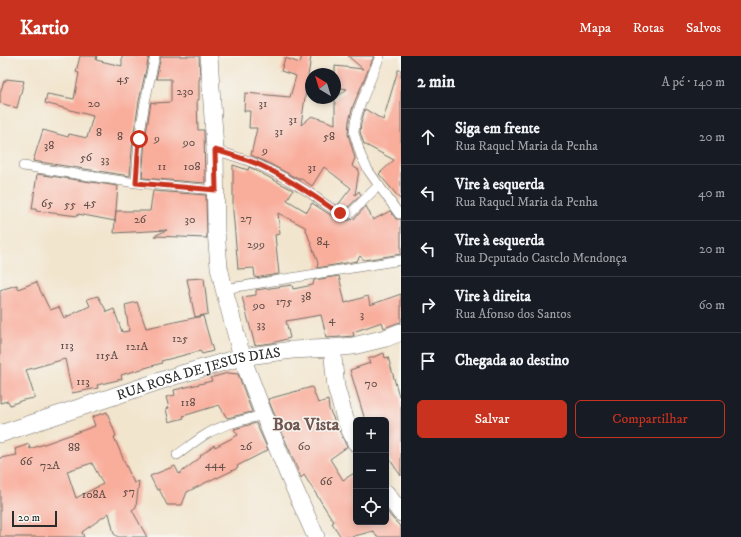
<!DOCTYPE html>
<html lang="pt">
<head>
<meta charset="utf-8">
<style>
	:root { --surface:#171b24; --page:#20242c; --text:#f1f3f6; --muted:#9ea1a6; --line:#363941; --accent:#c8321e }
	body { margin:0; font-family:"IM FELL DW Pica",serif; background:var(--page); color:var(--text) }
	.controls { position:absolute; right:12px; bottom:12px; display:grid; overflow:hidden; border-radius:6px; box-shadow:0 2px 6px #0003 }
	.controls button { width:36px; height:36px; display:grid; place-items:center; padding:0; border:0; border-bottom:1px solid var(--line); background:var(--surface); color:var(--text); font:20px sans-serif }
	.compass { position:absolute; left:305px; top:12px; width:36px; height:36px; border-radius:50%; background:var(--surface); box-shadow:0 2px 6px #0003; rotate:322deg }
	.scale { position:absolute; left:12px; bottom:10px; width:45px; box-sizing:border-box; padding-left:4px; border:2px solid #2b2b2b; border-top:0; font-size:11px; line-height:14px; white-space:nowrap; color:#2b2b2b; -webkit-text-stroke:3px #f6f6f2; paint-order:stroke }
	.stop { position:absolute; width:12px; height:12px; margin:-9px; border:3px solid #c8321e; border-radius:50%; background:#fff }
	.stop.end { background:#c8321e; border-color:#fff; box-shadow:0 1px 4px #0008 }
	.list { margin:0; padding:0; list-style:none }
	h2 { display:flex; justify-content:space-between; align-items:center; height:52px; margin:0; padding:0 16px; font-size:17px }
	h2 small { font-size:13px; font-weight:400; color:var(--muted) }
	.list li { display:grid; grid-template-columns:26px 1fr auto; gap:12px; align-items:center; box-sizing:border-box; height:56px; padding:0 16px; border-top:1px solid var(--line) }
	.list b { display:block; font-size:15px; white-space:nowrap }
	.list p { margin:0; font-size:13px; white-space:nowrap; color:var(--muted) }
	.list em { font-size:13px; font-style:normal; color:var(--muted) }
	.actions { display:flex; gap:8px; padding:12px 16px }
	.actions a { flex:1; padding:9px 0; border:1px solid var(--accent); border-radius:6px; text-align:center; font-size:14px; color:var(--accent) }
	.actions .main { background:var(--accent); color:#fff }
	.icon { flex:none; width:22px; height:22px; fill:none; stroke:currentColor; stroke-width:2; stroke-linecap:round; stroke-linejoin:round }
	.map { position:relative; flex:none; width:401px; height:481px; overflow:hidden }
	header { display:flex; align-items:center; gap:24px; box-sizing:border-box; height:56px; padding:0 20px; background:var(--accent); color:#fff }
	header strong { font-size:19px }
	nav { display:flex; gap:22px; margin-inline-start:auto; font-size:14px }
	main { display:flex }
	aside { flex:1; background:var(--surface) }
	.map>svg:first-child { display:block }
	.building { fill:#f9ad9b; fill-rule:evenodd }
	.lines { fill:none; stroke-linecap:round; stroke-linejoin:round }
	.lane-casing { stroke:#716c64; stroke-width:10 }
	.street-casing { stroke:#716c64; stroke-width:18 }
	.lane { stroke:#fff; stroke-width:9 }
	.street { stroke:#fff; stroke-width:17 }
	.route { stroke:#c8321e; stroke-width:5 }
	.labels { text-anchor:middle; stroke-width:3; stroke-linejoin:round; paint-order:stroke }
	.number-label { font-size:12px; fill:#5e4c47 }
	.street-label { font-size:14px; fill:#2b2b2b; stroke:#f6f6f2 }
	.district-label { font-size:18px; font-weight:bold; fill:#735852; stroke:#f6f6f2 }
</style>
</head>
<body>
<header>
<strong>Kartio</strong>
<nav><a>Mapa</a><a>Rotas</a><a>Salvos</a></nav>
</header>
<main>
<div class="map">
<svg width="401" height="481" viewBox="0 0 401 481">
	<rect width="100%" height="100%" fill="#f6f6f2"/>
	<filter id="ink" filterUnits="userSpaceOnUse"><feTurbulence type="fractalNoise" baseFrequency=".025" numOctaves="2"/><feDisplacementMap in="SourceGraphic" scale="8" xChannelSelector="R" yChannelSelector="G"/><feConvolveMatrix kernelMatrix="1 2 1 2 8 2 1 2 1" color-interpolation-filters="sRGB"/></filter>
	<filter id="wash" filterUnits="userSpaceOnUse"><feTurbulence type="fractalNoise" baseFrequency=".012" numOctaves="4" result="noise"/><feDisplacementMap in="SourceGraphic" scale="16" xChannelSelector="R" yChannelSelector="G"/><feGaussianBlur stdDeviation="0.9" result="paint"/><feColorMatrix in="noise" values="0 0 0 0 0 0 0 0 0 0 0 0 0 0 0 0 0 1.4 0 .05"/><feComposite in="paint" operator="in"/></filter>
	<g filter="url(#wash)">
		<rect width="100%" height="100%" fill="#f2e5ce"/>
		<g id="blocks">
			<!-- building -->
			<path class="building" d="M80,0h17l-1,4 26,6v-10h27l-10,45 -6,37 -3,38 -97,-15 10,-31 25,7 1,-3 18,4 6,-22 -48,-13 2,-9 27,5 5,-26 -3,-1z
				M161,0h38l1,23h-1v21h-2l1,30h6l1,53 -63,-5 3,-38 6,-38 4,1 16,-1v-23h-15z
				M302,0h9l-10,69 11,-9 23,8v-25l12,-10 -12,-2v-21l28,3 -15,-13h26l-21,50 -4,15 -1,13 7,24 -3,8 7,4 -4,25 4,-4 2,4 -14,13 -9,-3 13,-17 -27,-21 -12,19 -12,-8v2l-30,-16 -19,-9 6,-27h-8l1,-17h-6l1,-18 45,4 6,-21 -15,-5 4,-13 15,5z
				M398,14h3v130l-22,-26 15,-14 -30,-16 -4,-12 1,-9 4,-14 18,11z
				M6,23l18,2 -7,27 -17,-5v-10l4,-12h2z
				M233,109l15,5 1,-3 4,2 40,21 -6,10 20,12 5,-9 20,13 14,4h4l4,-1 12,-13 7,14 17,-9 6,8h5v35l-37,6 -4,-4 -3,5 -40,7 1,-5 -13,-36 -27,-14 2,21 -5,1 4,39 -24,4 -1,-10 -16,1 -5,-58z
				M37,118l81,12 -3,35 -37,-7v2l-42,-5v-2h-4z
				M153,135l53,4 1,43 -53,-2 13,-6 -53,3 2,-22h34z
				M339,220l6,27 23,-7 2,9 31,-11v28l-4,1 -13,5 -2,-6 -29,10 1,4 -28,2 -2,-11 -3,-12 -35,6 4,17 -18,5 -17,2 -13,-48 14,-2v-5l36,-5 1,4 20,-4 1,-5z
				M204,222l4,36 -13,3 -8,-38z
				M36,226l14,28 9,-3 5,11 26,-12 -3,-7 11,-3 9,16 7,-3 8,23 7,-1 -4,-26 12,-3 9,26 57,-12 10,35 -11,3 -2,-3 -39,10 1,2 -41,12 1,4 -25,6 1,3 -26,5 -7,-34 -39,11 9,28 -12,2 -13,5 -2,-4 -8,2v-113l17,-5 1,4z
				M384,297l1,5 3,-1 11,39h2v80l-15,-22v-34h-21l-15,-50 20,-7 -2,-4z
				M228,317l10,1 14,38 -25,6 -8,-13 -36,11 1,2 -15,4 -3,-13 3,-1 -3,-11 9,-2 -1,-5 38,-9 -2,-3z
				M312,331l6,16 10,-3 1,9 18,38 -17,12 13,21 13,-8v50h30v-12l7,9 8,8v10h-24l-4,-6 -22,6h-10l-9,-14 2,-1 -2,-3 -28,-44 -3,3 -33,-79z
				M107,356l9,24 -2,1 11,26 9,20 5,-2 -3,26 -4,3 15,27h-29l-4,-3 -5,-21 -27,19 2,5h-84v-79l17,-3 -2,-6 14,-5 1,5 65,-23 -3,-9zM92,407l11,21 -27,14 -9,-27z
				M256,367l12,27 -31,16 1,2 -21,10v-1l-30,15 -5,13h-15l-8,-16 -2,1 -7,-14 25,-10 4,8 22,-17 -1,-1 14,-11 1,2 23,-12 -4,-6z"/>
		</g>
	</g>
	<g filter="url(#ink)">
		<use href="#blocks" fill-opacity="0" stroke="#716c64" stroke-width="1"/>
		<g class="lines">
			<!-- lane casing -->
			<g class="lane-casing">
				<path id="lane" d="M380,0l-21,52 -4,14 -1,11 7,23 7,14 31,44
					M215,94c15,5 31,9 46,16 17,8 33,17 49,27 9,6 29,24 40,21l29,-29
					M23,110l113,17 79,7
					M136,127l3,-44 6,-37 10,-46
					M224,233l177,-29
					M177,399c9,-6 18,-14 28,-20 18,-11 38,-15 59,-20"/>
			</g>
			<!-- street casing -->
			<g class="street-casing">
				<g id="street">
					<path d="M209,0l6,94 1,81 3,36 5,22 18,68 22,58 24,59 28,63"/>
					<path d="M332,292l4,39 9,32 11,24"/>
					<path id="s1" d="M0,378l178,-59 64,-18 50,-7 40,-2 21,-2 33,-8 15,-6"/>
					<path d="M386,437l15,20"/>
				</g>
			</g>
			<!-- lane -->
			<use href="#lane" class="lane"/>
			<!-- street -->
			<use href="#street" class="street"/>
		</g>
	</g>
	<g class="lines" filter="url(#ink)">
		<!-- route -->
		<path class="route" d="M139,83l-3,44 80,7 -1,-40c16,5 32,9 47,16 27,13 51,29 75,46l3,1"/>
	</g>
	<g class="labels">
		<!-- number labels -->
		<g class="number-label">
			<text x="123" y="26">45</text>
			<text x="185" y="39">230</text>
			<text x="94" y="51">20</text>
			<text x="263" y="51">31</text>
			<text x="293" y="67">31</text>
			<text x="279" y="79">31</text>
			<text x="99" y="80">8</text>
			<text x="120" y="84">8</text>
			<text x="329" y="84">58</text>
			<text x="157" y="86">9</text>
			<text x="189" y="90">90</text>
			<text x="49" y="93">38</text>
			<text x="265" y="98">9</text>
			<text x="86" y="105">56</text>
			<text x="105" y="107">33</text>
			<text x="162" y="114">11</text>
			<text x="192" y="114">108</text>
			<text x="312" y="115">31</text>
			<text x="90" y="150">45</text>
			<text x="47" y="151">65</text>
			<text x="70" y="152">55</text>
			<text x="246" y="166">27</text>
			<text x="140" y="167">26</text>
			<text x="190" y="167">30</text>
			<text x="323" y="189">84</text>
			<text x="256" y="192">299</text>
			<text x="306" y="244">38</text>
			<text x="284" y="249">175</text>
			<text x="259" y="253">90</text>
			<text x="362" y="262">3</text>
			<text x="332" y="267">4</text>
			<text x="261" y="272">33</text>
			<text x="180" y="286">125</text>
			<text x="67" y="293">113</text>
			<text x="137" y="294">121A</text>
			<text x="107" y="303">115A</text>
			<text x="83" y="329">113</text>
			<text x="371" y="331">70</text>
			<text x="188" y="350">118</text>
			<text x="246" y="394">26</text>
			<text x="304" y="394">60</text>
			<text x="74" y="395">88</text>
			<text x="26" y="409">66</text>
			<text x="215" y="412">444</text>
			<text x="50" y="413">72A</text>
			<text x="326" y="429">66</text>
			<text x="129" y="439">57</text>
			<text x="94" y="442">108A</text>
		</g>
		<!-- street labels -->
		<g class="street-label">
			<text dy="5" stroke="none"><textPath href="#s1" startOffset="208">RUA ROSA DE JESUS DIAS</textPath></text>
		</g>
		<!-- district labels -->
		<g class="district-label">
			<text x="306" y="374">Boa Vista</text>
		</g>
	</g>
</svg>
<div class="controls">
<button>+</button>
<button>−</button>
<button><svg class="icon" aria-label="locate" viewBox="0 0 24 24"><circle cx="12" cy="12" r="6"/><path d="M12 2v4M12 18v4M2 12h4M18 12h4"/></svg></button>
</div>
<svg class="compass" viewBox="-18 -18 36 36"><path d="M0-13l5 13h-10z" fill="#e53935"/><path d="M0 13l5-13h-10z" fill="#9ea1a6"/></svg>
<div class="scale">20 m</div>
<div class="stop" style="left:139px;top:83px"></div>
<div class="stop end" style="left:340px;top:157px"></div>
</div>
<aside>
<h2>2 min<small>A pé · 140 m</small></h2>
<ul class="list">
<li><svg class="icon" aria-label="ahead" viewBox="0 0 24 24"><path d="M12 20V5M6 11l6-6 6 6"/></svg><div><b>Siga em frente</b><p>Rua Raquel Maria da Penha</p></div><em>20 m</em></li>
<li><svg class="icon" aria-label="left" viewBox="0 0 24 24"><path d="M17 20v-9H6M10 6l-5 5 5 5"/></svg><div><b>Vire à esquerda</b><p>Rua Raquel Maria da Penha</p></div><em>40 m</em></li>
<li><svg class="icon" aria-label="left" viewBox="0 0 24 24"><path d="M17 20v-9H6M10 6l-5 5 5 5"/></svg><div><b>Vire à esquerda</b><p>Rua Deputado Castelo Mendonça</p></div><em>20 m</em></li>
<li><svg class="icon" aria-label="right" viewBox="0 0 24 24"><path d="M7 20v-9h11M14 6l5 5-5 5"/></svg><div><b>Vire à direita</b><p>Rua Afonso dos Santos</p></div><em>60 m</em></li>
<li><svg class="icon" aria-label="arrive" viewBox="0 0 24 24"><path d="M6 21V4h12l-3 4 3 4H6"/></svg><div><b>Chegada ao destino</b></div></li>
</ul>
<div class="actions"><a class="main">Salvar</a><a>Compartilhar</a></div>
</aside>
</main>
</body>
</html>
